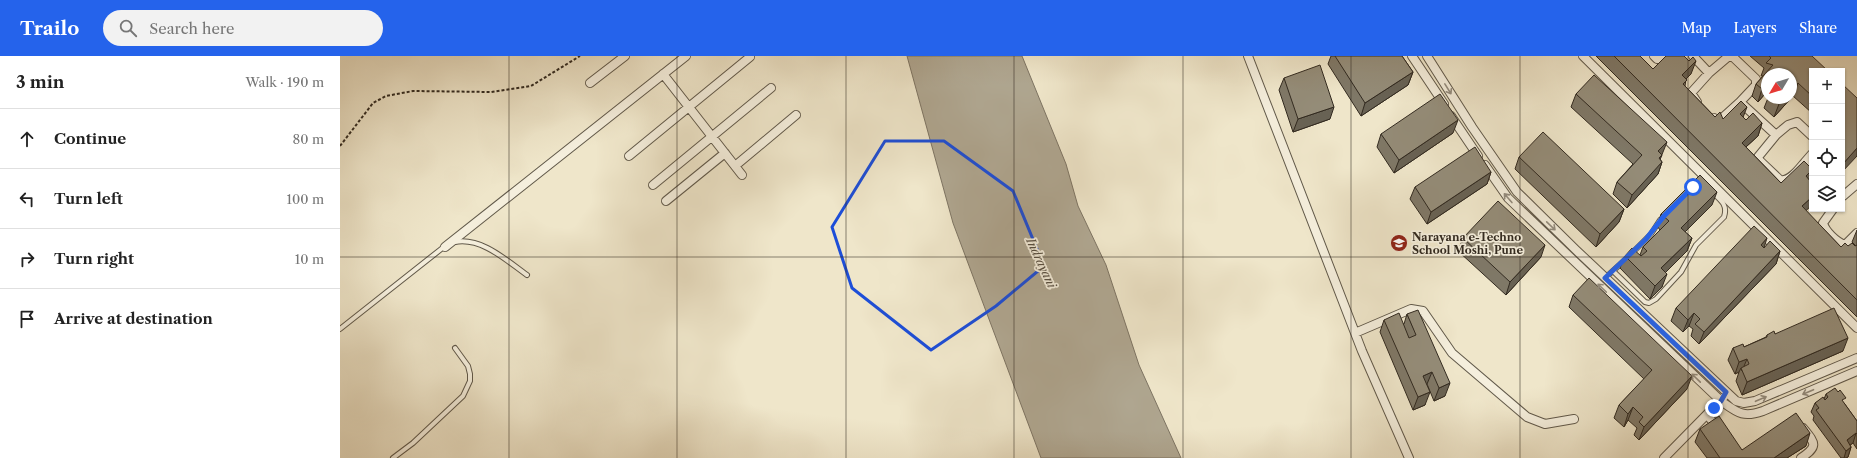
<!DOCTYPE html>
<html lang="en">
<head>
<meta charset="utf-8">
<style>
	:root { --surface:#fff; --page:#f2f2f2; --text:#222; --muted:#767676; --line:#e0e0e0; --accent:#2563eb }
	body { margin:0; font-family:"Libre Caslon Text",serif; background:var(--page); color:var(--text) }
	.controls { position:absolute; right:12px; top:12px; display:grid; overflow:hidden; border-radius:0px; box-shadow:0 1px 3px #0004 }
	.controls button { width:36px; height:36px; display:grid; place-items:center; padding:0; border:0; border-bottom:1px solid var(--line); background:var(--surface); color:var(--text); font:20px sans-serif }
	.compass { position:absolute; left:1421px; top:12px; width:36px; height:36px; border-radius:50%; background:var(--surface); box-shadow:0 1px 3px #0004; rotate:232deg }
	.stop { position:absolute; width:12px; height:12px; margin:-9px; border:3px solid #2563eb; border-radius:50%; background:#fff }
	.stop.end { background:#2563eb; border-color:#fff; box-shadow:0 1px 4px #0008 }
	.list { margin:0; padding:0; list-style:none }
	h2 { display:flex; justify-content:space-between; align-items:center; height:52px; margin:0; padding:0 16px; font-size:17px }
	h2 small { font-size:13px; font-weight:400; color:var(--muted) }
	.list li { display:grid; grid-template-columns:26px 1fr auto; gap:12px; align-items:center; box-sizing:border-box; height:60px; padding:0 16px; border-top:1px solid var(--line) }
	.list b { display:block; font-size:15px; white-space:nowrap }
	.list em { font-size:13px; font-style:normal; color:var(--muted) }
	.icon { flex:none; width:22px; height:22px; fill:none; stroke:currentColor; stroke-width:2; stroke-linecap:round; stroke-linejoin:round }
	.map { position:relative; flex:none; width:1517px; height:402px; overflow:hidden }
	header { display:flex; align-items:center; gap:24px; box-sizing:border-box; height:56px; padding:0 20px; background:var(--accent); color:#fff }
	header strong { font-size:19px }
	nav { display:flex; gap:22px; margin-inline-start:auto; font-size:14px }
	.search { width:280px; height:36px; background:var(--page); display:flex; align-items:center; gap:10px; box-sizing:border-box; padding:0 14px; border-radius:22px; color:var(--muted); font-size:15px }
	main { display:flex }
	aside { flex:1; background:var(--surface) }
	.map>svg:first-child { display:block }
	.water { fill:#afa690; stroke:#7d7463 }
	.lines { fill:none; stroke-linecap:round; stroke-linejoin:round }
	.lane-casing { stroke:#61594a; stroke-width:6 }
	.street-casing { stroke:#61594a; stroke-width:10 }
	.path { stroke:#322a20; stroke-width:2; stroke-dasharray:3 2; stroke-linecap:butt }
	.lane { stroke:#f5efdd; stroke-width:4 }
	.street { stroke:#f5efdd; stroke-width:8 }
	.wall { fill:#7f7867; stroke:#322a20 }
	.shaded-wall { fill:#686254; stroke:#322a20 }
	.building { fill:#948c78; stroke:#322a20 }
	.oneway { stroke:#948c7e }
	.route { stroke:#2563eb; stroke-width:5 }
	.marked { fill:none; stroke:#1d4ed8; stroke-width:3; stroke-linejoin:round }
	.grid { fill:none; stroke:#322a20; stroke-width:1; stroke-opacity:0.55 }
	.labels { text-anchor:middle; stroke-width:3.5; stroke-linejoin:round; paint-order:stroke }
	.poi-label { font-size:11px; font-weight:bold; fill:#322a20; stroke:#f5efdd; text-anchor:start }
	.water-label { font-size:12px; font-style:italic; fill:#584f42; stroke:#f5efdd }
</style>
</head>
<body>
<header>
<strong>Trailo</strong>
<div class="search"><svg class="icon" aria-label="search" viewBox="0 0 24 24"><circle cx="10" cy="10" r="6"/><path d="M15 15l6 6"/></svg>Search here</div>
<nav><a>Map</a><a>Layers</a><a>Share</a></nav>
</header>
<main>
<aside>
<h2>3 min<small>Walk · 190 m</small></h2>
<ul class="list">
<li><svg class="icon" aria-label="ahead" viewBox="0 0 24 24"><path d="M12 20V5M6 11l6-6 6 6"/></svg><div><b>Continue</b></div><em>80 m</em></li>
<li><svg class="icon" aria-label="left" viewBox="0 0 24 24"><path d="M17 20v-9H6M10 6l-5 5 5 5"/></svg><div><b>Turn left</b></div><em>100 m</em></li>
<li><svg class="icon" aria-label="right" viewBox="0 0 24 24"><path d="M7 20v-9h11M14 6l5 5-5 5"/></svg><div><b>Turn right</b></div><em>10 m</em></li>
<li><svg class="icon" aria-label="arrive" viewBox="0 0 24 24"><path d="M6 21V4h12l-3 4 3 4H6"/></svg><div><b>Arrive at destination</b></div></li>
</ul>
</aside>
<div class="map">
<svg width="1517" height="402" viewBox="0 0 1517 402">
	<rect width="100%" height="100%" fill="#efe6ca"/>
	<filter id="stains"><feTurbulence type="fractalNoise" baseFrequency=".005" numOctaves="4"/><feColorMatrix values="0 0 0 0 .2 0 0 0 0 .09 0 0 0 0 .02 0 0 0 .5 -.17"/></filter>
	<radialGradient id="worn" r=".72"><stop offset=".6" stop-color="#630" stop-opacity="0"/><stop offset="1" stop-color="#630" stop-opacity=".3"/></radialGradient>
	<!-- water -->
	<path class="water" d="M567,0h115l44,108 12,42 28,59 33,100 42,93h-140l-88,-235z"/>
	<g class="lines">
		<!-- lane casing -->
		<g class="lane-casing">
			<path id="lane" d="M115,186c27,-5 52,19 72,33
				M1292,197l19,-19 9,-14
				M1273,215l32,31 4,1 7,-4 25,-27 15,-27 28,-28c4,-12 -3,-17 -12,-25
				M1265,222l21,-19
				M0,273l105,-83
				M53,402l20,-15 50,-47 7,-15v-7l-2,-8 -13,-18"/>
		</g>
		<!-- street casing -->
		<g class="street-casing">
			<path id="street" d="M908,0l114,295 47,107
				M1072,0l32,48
				M1087,0l45,71 45,65 59,58 160,151 8,2 11,-2 102,-43
				M1243,0l274,272
				M1314,0l3,3h5l3,-3
				M1353,0l16,17 -18,20 6,9
				M1392,0l24,23v6l-16,17
				M1369,17l20,-17
				M323,18l79,101
				M250,27l35,-27
				M1111,60l27,40
				M1374,62l5,3 21,-19 36,33 -18,22 2,4 20,19c10,2 19,-11 25,-18l7,6
				M1436,79l12,-10 9,-3 15,14
				M289,100l121,-99
				M1465,106l7,-8
				M1145,109l23,33 213,203c17,12 22,17 42,10l94,-40
				M395,110l61,-51
				M313,129l118,-97
				M1503,140l14,-12
				M326,145l59,-48
				M1493,153l-10,14c2,8 13,19 22,22l12,-12
				M105,191l241,-191
				M1015,277l56,-24 12,2 29,42 75,64 18,7 29,-5
				M1367,359l12,14
				M1324,402l59,-60
				M1461,402c18,-12 14,-15 2,-30"/>
		</g>
		<!-- path -->
		<path class="path" d="M0,90l33,-43 13,-7 27,-5 78,1 40,-6 49,-30"/>
		<!-- lane -->
		<use href="#lane" class="lane"/>
		<!-- street -->
		<use href="#street" class="street"/>
	</g>
	<!-- wall -->
	<path class="wall" d="M991,0h71l11,16 -5,13 -47,31 -33,-52z
		M1256,0h44l13,13 38,5 -5,5 -1,7 30,31 8,2 20,-2 3,3 16,3 -4,13 -12,11 35,36 31,-14 -3,11 -3,31 35,36 7,-1h8l-4,-4 5,-12v87z
		M1410,0h62v57l-19,-17 -19,21 -10,-9 4,-10h23l-24,-24v23l-3,-2 -6,7 -6,-6 4,-12 7,-8h-2l3,-8z
		M944,22l46,41 -37,13 -14,-42z
		M1236,38l86,61 -2,4 2,3 -4,12 -31,34 -14,-14 4,-12 16,-18 -62,-57z
		M1113,77l-59,40 -17,-26 4,-13z
		M1179,101l105,52 -5,13 -23,25 -81,-78z
		M1151,116l-4,12 -60,40 -17,-25 5,-12z
		M1372,149l-27,27 7,6 -5,13 -22,21 -3,15 -12,12 -30,-31 5,-12 15,-1 3,-8 17,-17 -3,-4 4,-12z
		M1123,182l78,19 -35,38 -48,-44z
		M1424,192l16,3 -4,13 -77,80 -8,-8 2,-7 -4,-3 -6,6 -12,-11 5,-13z
		M1233,239l114,94 -48,51 -5,-5 3,-7 -9,-8 -4,7 -10,-9 5,-13 25,-26 -75,-72z
		M1067,258l38,82 -11,5 -7,-17 -1,1 -1,20 -12,5 -33,-78 4,-12 20,4z
		M1435,278l68,17 -101,44 -6,-14 3,-9 -4,2 -7,-14 5,-12 11,-1 22,-10 1,-2z
		M1486,338l18,9 13,18v28l-4,-6 -3,2 1,2 -3,10 -2,1h-5l-28,-38 1,-4 -3,-4 4,-9 9,-4z
		M1360,373l42,21 64,-4 -19,12h-80l-12,-16z"/>
	<!-- shaded-wall -->
	<path class="shaded-wall" d="M1356,5l-5,13 -14,14 5,-13z
		M1073,16l-5,13 -47,31 4,-13z
		M1458,27l-5,13 -19,21 5,-13 5,-6h7v-7z
		M1427,28v3l-3,8 -6,7 4,-13z
		M994,51l-4,12 -37,13 5,-13z
		M1407,51l-5,13 -2,-6z
		M1118,64l-5,13 -59,40 5,-13z
		M1422,67l-4,13 -21,19 5,-12z
		M1327,86l-10,25 5,-5 -4,12 -31,34 5,-13 26,-44z
		M1517,92v8l-15,16v-7z
		M1472,114v1l-4,11 -2,-6z
		M1151,116l-4,12 -60,40 4,-12z
		M1377,136l-5,13 -35,35 4,-12z
		M1472,141v8l-15,14 5,-13z
		M1284,153l-5,13 -23,25 4,-13z
		M1352,182l-5,13 -30,30 4,-13z
		M1427,182l-4,13 -2,-6z
		M1205,189l-4,12 -35,38 4,-13z
		M1440,195l-4,13 -77,80 5,-12z
		M1327,218l-5,13 -12,12 5,-13z
		M1354,257l-5,13 -6,6 5,-12z
		M1508,282l-5,13 -101,44 5,-13z
		M1407,303l-5,12 -1,-3 -2,4 -4,2 4,-12z
		M1092,316l-5,12 -9,4 5,-12z
		M1352,320l-5,13 -48,51 5,-13z
		M1110,327l-5,13 -11,5 5,-13z
		M1090,336l-5,13 -12,5 5,-13z
		M1293,351l-5,13 -4,7 4,-13z
		M1470,377l-4,13 -19,12h-13z
		M1516,377l-3,10 -8,6 2,-9z
		M1511,391l-3,10 -2,1h-2l2,-7z"/>
	<!-- building -->
	<path class="building" d="M995,0h67l11,16 -48,31z
		M1274,0h26l13,13 13,-13h18l5,5 4,-4 3,4 -14,14 5,5 -4,4 32,33 5,-5 3,7 18,-18 6,6 -7,7 6,6 7,-7 9,10 -20,20 39,40 23,-22 8,8v1l-6,6 5,6 1,-1v16l-10,9 39,41 4,-4 3,3 4,-3 3,3 2,-1v55z
		M1429,0h43l16,15h-16v25l-14,-13 -7,8v-17h-24v10l-5,5 -6,-5 17,-19 -7,-2 5,-5z
		M980,9l14,42 -36,12 -14,-41z
		M1254,19l73,67 -9,9 4,4 -3,3 3,4 -30,33 -15,-13 25,-27 -66,-61z
		M1502,28l15,14v50l-15,17z
		M1100,38l18,26 -59,40 -18,-26z
		M1432,42h12l-5,6z
		M1203,76l81,77 -24,25 -81,-77z
		M1135,91l16,25 -60,40 -16,-25z
		M1360,119l17,17 -36,36 11,10 -31,30 6,6 -12,12 -30,-30 7,-8 9,8 6,-5 -4,-4 26,-26 -8,-7z
		M1158,145l47,44 -35,37 -47,-44z
		M1414,170l13,12 -6,7 3,3 6,-7 10,10 -76,81 -9,-8 5,-5 -6,-6 -6,7 -12,-12z
		M1249,222l103,98 -48,51 -5,-5 4,-5 -10,-10 -5,7 -9,-9 33,-35 -79,-75z
		M1494,252l14,30 -101,44 -6,-14 8,-4 -2,-5 -8,3 -6,-14 10,-4 1,3 23,-10v-2l7,-4 1,3z
		M1078,254l32,73 -11,5 -7,-16 -9,4 7,16 -12,5 -34,-77 15,-7 10,25 7,-3 -9,-21z
		M1495,332l3,4 2,-2 6,8 -4,2 15,21v13l-1,-1 -9,7 4,7 -5,4 -30,-41 3,-2 -4,-5 8,-6 2,3 3,-3 -2,-3z
		M1456,357l14,20 -36,25h-54l-20,-29 19,-13 23,34z"/>
	<!-- one-way arrows -->
	<defs><path id="oneway-shaft" d="M-6 0H5M1.5-3L5.5 0L1.5 3" fill="none" stroke-width="1.6" stroke-linecap="round" stroke-linejoin="round"/></defs>
	<g class="oneway">
		<use href="#oneway-shaft" transform="translate(1108 33) rotate(58)"/>
		<use href="#oneway-shaft" transform="translate(1168 142) rotate(-131)"/>
		<use href="#oneway-shaft" transform="translate(1211 170) rotate(44)"/>
		<use href="#oneway-shaft" transform="translate(1262 232) rotate(-136)"/>
		<use href="#oneway-shaft" transform="translate(1356 322) rotate(-136)"/>
		<use href="#oneway-shaft" transform="translate(1468 336) rotate(157)"/>
		<use href="#oneway-shaft" transform="translate(1421 343) rotate(-23)"/>
	</g>
	<g class="lines">
		<!-- route -->
		<path class="route" d="M1353,131l-29,29 -18,23 -41,39 121,114 -5,9 -7,7"/>
	</g>
	<!-- marked area -->
	<path class="marked" d="M545,85h59l69,50 31,75 -48,40 -65,44 -79,-62 -20,-61z"/>
	<!-- grid -->
	<path class="grid" d="M169,0v402M337,0v402M506,0v402M674,0v402M843,0v402M1011,0v402M1180,0v402M1348,0v402M0,201h1517"/>
	<!-- icons -->
	<defs>
		<g id="school-disc" transform="scale(0.9)"><circle r="9.5" fill="#8f2418" stroke="#f5efdd"/><path d="M0-5L7-2L0 1L-7-2ZM-4 1L0 2.5L4 1V4Q0 6-4 4Z" fill="#fff"/></g>
	</defs>
	<g fill-rule="evenodd">
		<use href="#school-disc" x="1059" y="187"/>
	</g>
	<g class="labels">
		<!-- poi labels -->
		<g class="poi-label">
			<text x="1072" y="185">Narayana e-Techno<tspan x="1072" dy="13">School Moshi, Pune</tspan></text>
		</g>
		<!-- water labels -->
		<g class="water-label">
			<text transform="translate(701 207) rotate(65)" y="4">Indrayani</text>
		</g>
	</g>
	<rect width="100%" height="100%" filter="url(#stains)"/>
	<rect width="100%" height="100%" fill="url(#worn)"/>
</svg>
<div class="controls">
<button>+</button>
<button>−</button>
<button><svg class="icon" aria-label="locate" viewBox="0 0 24 24"><circle cx="12" cy="12" r="6"/><path d="M12 2v4M12 18v4M2 12h4M18 12h4"/></svg></button>
<button><svg class="icon" aria-label="layers" viewBox="0 0 24 24"><path d="M12 4l9 5-9 5-9-5zM3 14l9 5 9-5"/></svg></button>
</div>
<svg class="compass" viewBox="-18 -18 36 36"><path d="M0-13l5 13h-10z" fill="#e53935"/><path d="M0 13l5-13h-10z" fill="#767676"/></svg>
<div class="stop" style="left:1353px;top:131px"></div>
<div class="stop end" style="left:1374px;top:352px"></div>
</div>
</main>
</body>
</html>
